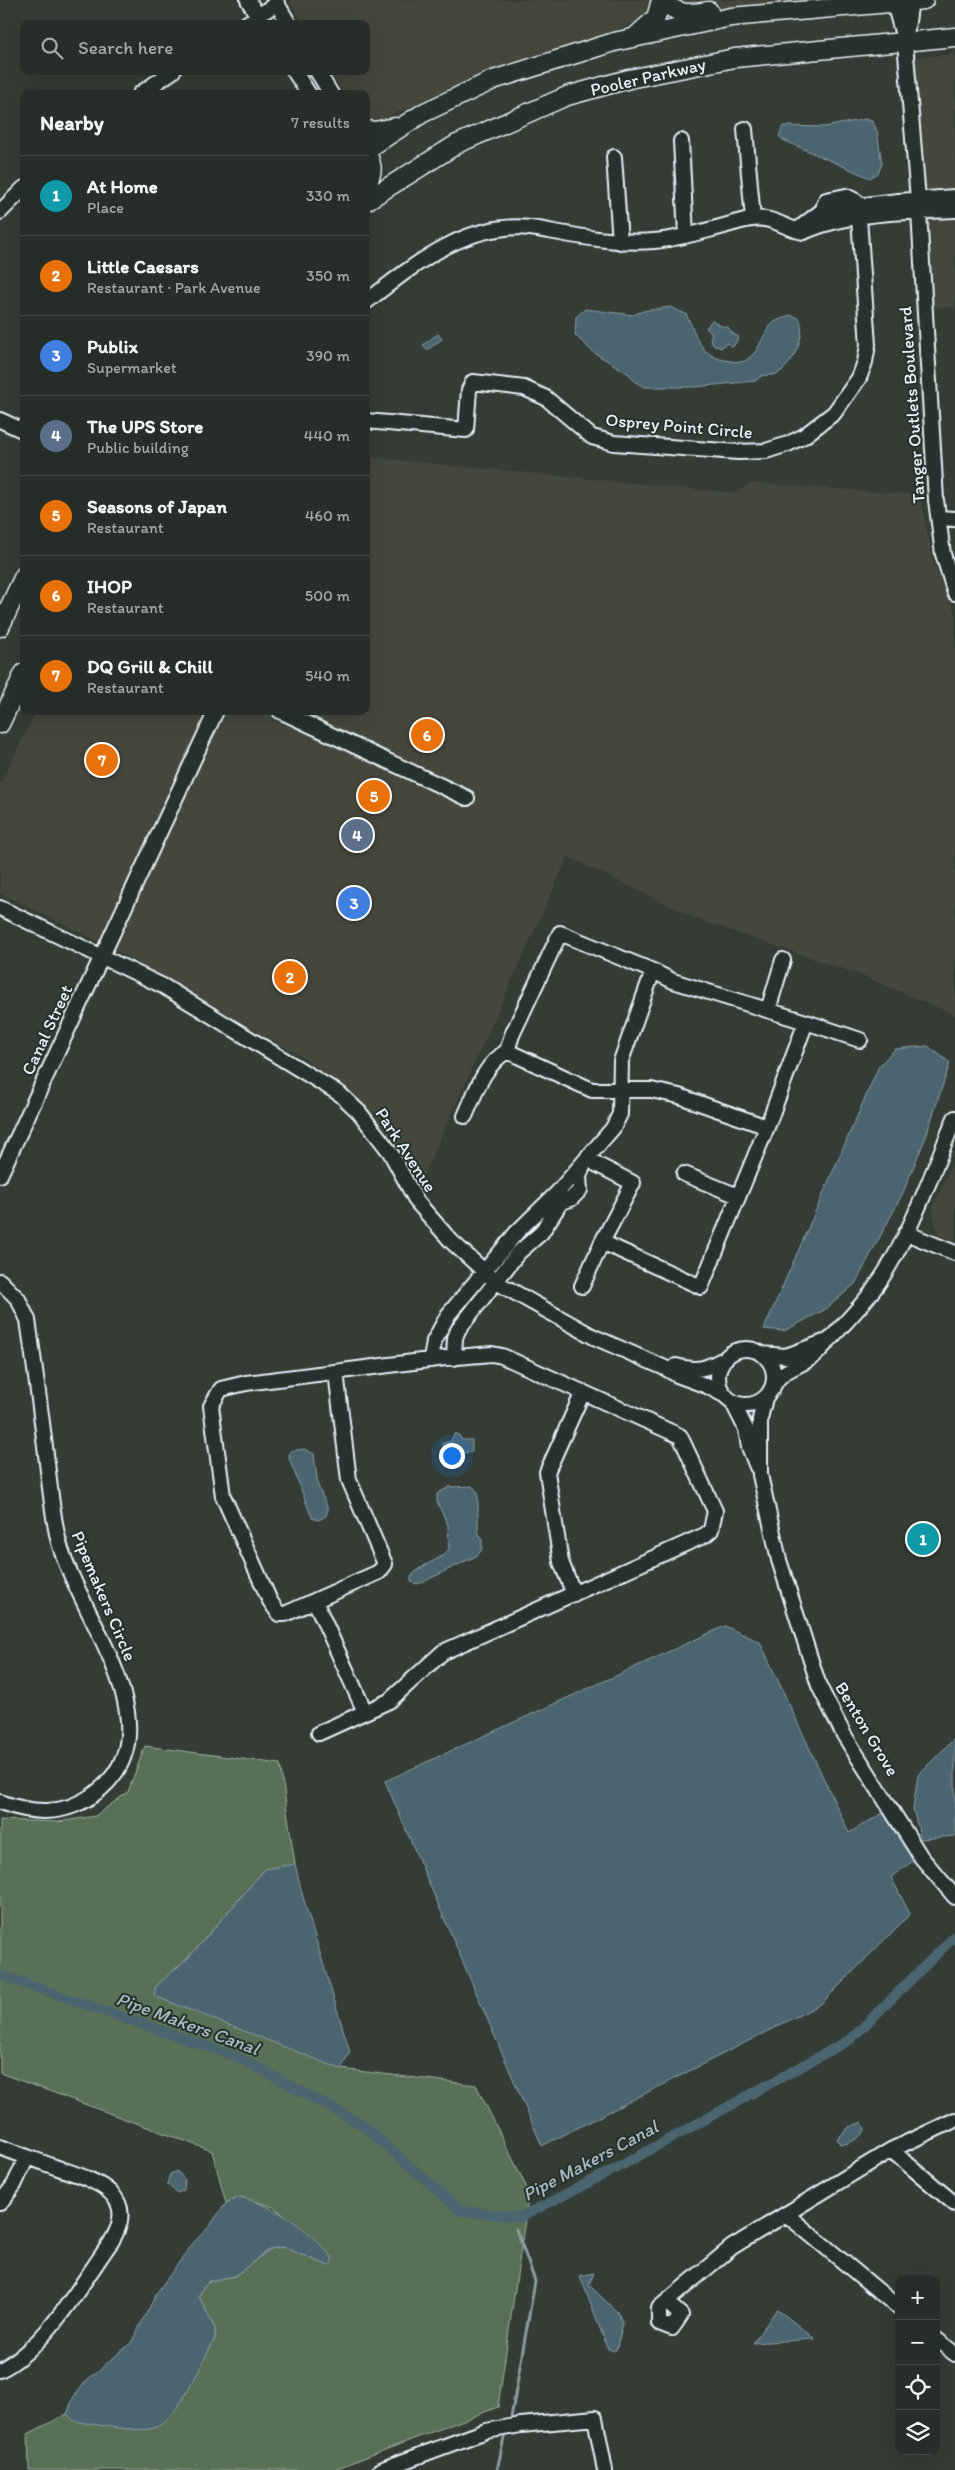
<!DOCTYPE html>
<html lang="en">
<head>
<meta charset="utf-8">
<style>
	:root { --surface:#272d28; --page:#333934; --text:#f1f3f6; --muted:#a4a8a8; --line:#434945; --accent:#e69b98 }
	body { margin:0; font-family:Itim,sans-serif; background:var(--page); color:var(--text) }
	.controls { position:absolute; right:15px; bottom:15px; display:grid; overflow:hidden; border-radius:10px; box-shadow:0 5px 20px #0002 }
	.controls button { width:45px; height:45px; display:grid; place-items:center; padding:0; border:0; border-bottom:1px solid var(--line); background:var(--surface); color:var(--text); font:25px sans-serif }
	.you { position:absolute; left:451px; top:1455px; width:18px; height:18px; margin:-12px; border:4px solid #fff; border-radius:50%; background:#1a73e8; box-shadow:0 0 0 8px #1a73e833 }
	.badge { display:grid; place-items:center; width:32px; height:32px; border-radius:50%; background:var(--accent); color:#fff; font-size:16px; font-weight:700 }
	.pin { position:absolute; translate:-50% -50%; border:2px solid #fff; box-shadow:0 1px 5px #0006 }
	.list { margin:0; padding:0; list-style:none }
	h2 { display:flex; justify-content:space-between; align-items:center; height:65px; margin:0; padding:0 20px; font-size:21px }
	h2 small { font-size:16px; font-weight:400; color:var(--muted) }
	.list li { display:grid; grid-template-columns:32px 1fr auto; gap:15px; align-items:center; box-sizing:border-box; height:80px; padding:0 20px; border-top:1px solid var(--line) }
	.list b { display:block; font-size:19px; white-space:nowrap }
	.list p { margin:0; font-size:16px; white-space:nowrap; color:var(--muted) }
	.list em { font-size:16px; font-style:normal; color:var(--muted) }
	.icon { flex:none; width:28px; height:28px; fill:none; stroke:currentColor; stroke-width:2; stroke-linecap:round; stroke-linejoin:round }
	.map { position:relative; flex:none; width:955px; height:2470px; overflow:hidden }
	.search { position:absolute; background:var(--surface); box-shadow:0 5px 20px #0002; left:20px; top:20px; width:350px; height:55px; display:flex; align-items:center; gap:12px; box-sizing:border-box; padding:0 18px; border-radius:10px; color:var(--muted); font-size:19px }
	.panel { position:absolute; background:var(--surface); box-shadow:0 5px 20px #0002; left:20px; top:90px; width:350px; height:625px; border-radius:10px }
	.map>svg:first-child { display:block }
	.built { fill:#44473e }
	.green { fill:#586f54; stroke:#a0b0a6 }
	.water { fill:#4b6570; stroke:#8a9da6 }
	.lines { fill:none; stroke-linecap:round; stroke-linejoin:round }
	.stream { stroke:#8a9da6; stroke-width:3 }
	.canal { stroke:#4b6570; stroke-width:10 }
	.minor-casing { stroke:#e8f1f8; stroke-width:18 }
	.major-casing { stroke:#e8f1f8; stroke-width:21 }
	.minor { stroke:#26332d; stroke-width:14 }
	.major { stroke:#26332d; stroke-width:18 }
	.labels { text-anchor:middle; stroke-width:4; stroke-linejoin:round; paint-order:stroke }
	.street-label { font-size:18px; fill:#e8f1f8; stroke:#26332d }
	.water-label { font-size:19px; font-style:italic; fill:#a9b9c2; stroke:#26332d }
</style>
</head>
<body>
<div class="map">
<svg width="955" height="2470" viewBox="0 0 955 2470">
	<rect width="100%" height="100%" fill="#343c35"/>
	<filter id="ink" filterUnits="userSpaceOnUse"><feTurbulence type="fractalNoise" baseFrequency=".02" numOctaves="2"/><feDisplacementMap in="SourceGraphic" scale="10" xChannelSelector="R" yChannelSelector="G"/><feConvolveMatrix kernelMatrix="1 2 1 2 8 2 1 2 1" color-interpolation-filters="sRGB"/></filter>
	<g filter="url(#ink)">
		<!-- built -->
		<path class="built" d="M289,0h517l-172,23 -268,101v-30h-23l-13,-23h36v-47h-63z
			M955,54v253l-24,1 -21,-250z
			M366,457l369,36 16,-10 169,12 14,70 21,47v403l-97,-41 -158,-54 -132,-63 -145,319 -77,-87 -39,-29 -195,-112 -112,-55v-108l36,-74h330z
			M955,1158v87l-16,-6 -7,-30z"/>
		<!-- green -->
		<path class="green" d="M145,1746l135,18 15,100 -30,5 -76,88 -33,29 185,83 135,16 53,107 -31,215 -166,63h-303l-1,-36 39,-20 8,7 63,8 55,-49 22,-42v-9l-16,-33 4,-9 6,-6 26,-5 35,-27 13,-2 46,19 3,-9 -58,-50 -34,-10 -14,6 -14,-52 -212,-78v-253l58,2 37,-6 33,-24z"/>
		<!-- water -->
		<path class="water" d="M866,119l7,3 4,9 5,33 -4,9 -8,5 -87,-38 -4,-4 4,-10 41,1z
			M670,307l16,7c12,23 13,44 45,47 7,1 13,2 18,-3 12,-9 14,-26 24,-35 5,-4 11,-4 17,-8l9,3c8,15 -5,45 -19,54 -6,5 -13,2 -19,4 -2,2 -4,4 -6,5l-61,6h-50l-10,-6 -5,-7 -36,-22 -18,-17 1,-18 9,-8 48,6 10,-4z
			M712,320l9,6 7,1 4,6 7,4 -6,10 -6,-4 -6,5 -8,-3 -3,-7 2,-5 -6,-5z
			M438,334l4,5 -15,11 -4,-5z
			M928,1046l22,17 -25,76 -23,56 -47,89 -29,25 -42,22 -20,-2 115,-263 16,-17z
			M454,1434h4l4,6h10v12l-10,1 -2,3 -4,1 -2,-3 -10,-1 -1,-10 8,-2z
			M304,1449l10,5 4,32 10,23 -2,7 -7,4 -7,-2 -23,-60 1,-7z
			M472,1486l6,6v39l4,9v9l-4,6 -55,27 -6,2 -6,-2v-5c8,-13 28,-15 38,-28l-1,-24 -11,-23v-8l12,-7z
			M725,1626l35,16 89,191 37,-22 27,50 -22,16 19,37 -89,90 -279,142 -157,-365z
			M955,1738v98l-34,3 -8,-30 5,-34z
			M295,1864l8,33 47,155 -9,17 -187,-73 2,-10 33,-29 76,-88z
			M862,2122l3,8c-5,8 -16,15 -25,14l-3,-5 12,-12z
			M177,2171l8,9 -1,10 -7,3 -10,-9 3,-10z
			M240,2197c40,11 64,29 92,60v6l-3,3 -46,-19 -13,2 -35,27 -26,5 -6,6 -4,9 16,33v9c-12,22 -36,82 -61,90 -15,5 -62,-4 -80,-7l-7,-7 6,-16 14,-18 44,-37 27,-52 36,-49 15,-15 17,-24z
			M594,2273l-5,12 29,28 5,10 -7,27 -8,-1 -28,-73z
			M777,2309l38,30 -62,4z"/>
		<g class="lines">
			<!-- stream -->
			<path class="stream" d="M511,2418l24,-137 -19,-52
				M497,2470l7,-32"/>
			<!-- canal -->
			<path class="canal" d="M0,1975l240,83 123,67 98,86 60,6 96,-49 234,-129 104,-103"/>
			<!-- minor casing -->
			<g class="minor-casing">
				<path id="minor" d="M248,0l14,23
					M275,0l14,24
					M893,0l12,42 14,170 17,288 7,54 12,39
					M246,24l31,-21
					M906,36l5,-36
					M294,71l15,23
					M317,71l14,23
					M140,94l33,-23
					M745,129l8,90
					M681,141l5,94
					M614,157l6,85
					M0,212l24,-24
					M797,230l26,-20 75,-9 57,-4
					M366,302c50,-39 104,-84 172,-73 39,7 76,15 116,12 24,-2 47,-9 70,-15 14,-4 27,-9 41,-7 14,2 25,11 39,13 42,-20 104,-20 151,-22
					M0,420l24,11
					M366,421l100,9 3,-40 4,-8 51,6 22,10 46,39 22,6 124,9 28,-1 22,-7 16,-8 30,-23 25,-35 6,-16 3,-17 -9,-127 -3,-17 -10,-5 -20,4 -2,5v18
					M939,518l16,1
					M280,711l187,87
					M0,908l163,78 177,108 19,18 31,40 27,50 34,39 45,41 98,55 71,31 12,7 30,11 19,10
					M768,1010l15,-50
					M806,1022l54,18
					M465,1116c11,-24 18,-50 42,-65
					M588,1156l8,8 37,19 -31,59 99,45 66,-160
					M684,1174l54,22
					M0,1175l216,-464
					M906,1233l49,20
					M0,1281l18,18 10,21c6,42 12,85 17,127 4,29 6,58 12,87 15,76 127,196 36,261 -30,21 -60,19 -93,7
					M582,1286l20,-44
					M718 1377a28 28 0 1 1 56 0a28 28 0 1 1-56 0Z
					M761,1354l25,2 38,-14
					M454,1358l1,-20 3,-8 60,-77 23,-20 20,-31 10,-3 9,-9 -1,-14 5,-12
					M431,1360l3,-19 14,-26 69,-83 40,-39 56,-65 7,-14 1,-53 32,-90 -93,-38 -48,102 -5,16 85,39h59l28,6 88,31 39,-105 -133,-41 -20,-10
					M676,1366c22,6 30,3 50,-8
					M336,1372l13,108 36,84 -6,8 -94,42h-6l-9,-13 -47,-105 -12,-90 10,-17 25,-6 199,-25 47,-4 10,2 178,80 35,75 -4,19 -6,5 -262,117 -54,49 -24,11
					M772,1389c10,-24 30,-20 46,-37 18,-19 37,-39 53,-59 36,-47 61,-120 84,-175
					M765,1398l-5,21v56l19,85 40,126 25,49 77,122 34,40
					M732,1401l14,28 3,18 8,20
					M574,1594l-13,-32 -14,-90 36,-80
					M315,1601l50,111 -46,21
					M0,2147c18,7 36,13 55,20 35,12 87,25 56,75 -30,42 -65,105 -111,128
					M891,2150l64,54
					M0,2203l14,-18 13,-28
					M787,2215l112,93
					M666,2302l15,13 -9,13 -13,-5v-15l13,-11 60,-50 159,-97 64,-30
					M936,2339l19,15
					M380,2470l106,-39 35,-6 74,-7 10,52"/>
			</g>
			<!-- major casing -->
			<g class="major-casing">
				<path id="major" d="M663,0c13,16 27,14 46,11
					M637,35l19,-17 5,-18
					M366,130l9,1 20,-4
					M366,150l57,-37 70,-33 121,-38 117,-25 193,-17
					M366,152c8,14 7,21 0,35
					M366,201l91,-57 110,-48 62,-17 106,-21 220,-21
					M0,627l24,-51
					M0,724l24,-51"/>
			</g>
			<!-- minor -->
			<use href="#minor" class="minor"/>
			<!-- major -->
			<use href="#major" class="major"/>
		</g>
	</g>
	<g class="labels">
		<!-- street labels -->
		<g class="street-label">
			<text transform="translate(648 77) rotate(-13)" y="6">Pooler Parkway</text>
			<text transform="translate(912 405) rotate(-94)" y="6">Tanger Outlets Boulevard</text>
			<text transform="translate(679 426) rotate(5)" y="6">Osprey Point Circle</text>
			<text transform="translate(47 1030) rotate(-65)" y="6">Canal Street</text>
			<text transform="translate(406 1150) rotate(57)" y="6">Park Avenue</text>
			<text transform="translate(104 1596) rotate(67)" y="6">Pipemakers Circle</text>
			<text transform="translate(867 1729) rotate(59)" y="6">Benton Grove</text>
		</g>
		<!-- water labels -->
		<g class="water-label">
			<text transform="translate(188 2023) rotate(20)" y="7">Pipe Makers Canal</text>
			<text transform="translate(590 2160) rotate(-28)" y="7">Pipe Makers Canal</text>
		</g>
	</g>
</svg>
<div class="controls">
<button>+</button>
<button>−</button>
<button><svg class="icon" aria-label="locate" viewBox="0 0 24 24"><circle cx="12" cy="12" r="6"/><path d="M12 2v4M12 18v4M2 12h4M18 12h4"/></svg></button>
<button><svg class="icon" aria-label="layers" viewBox="0 0 24 24"><path d="M12 4l9 5-9 5-9-5zM3 14l9 5 9-5"/></svg></button>
</div>
<div class="you"></div>
<div class="pin badge" style="left:923px;top:1539px;background:#0f9aa8">1</div>
<div class="pin badge" style="left:290px;top:977px;background:#e8710a">2</div>
<div class="pin badge" style="left:354px;top:903px;background:#3f7fe0">3</div>
<div class="pin badge" style="left:357px;top:835px;background:#5c6f8a">4</div>
<div class="pin badge" style="left:374px;top:796px;background:#e8710a">5</div>
<div class="pin badge" style="left:427px;top:735px;background:#e8710a">6</div>
<div class="pin badge" style="left:102px;top:760px;background:#e8710a">7</div>
<div class="search"><svg class="icon" aria-label="search" viewBox="0 0 24 24"><circle cx="10" cy="10" r="6"/><path d="M15 15l6 6"/></svg>Search here</div>
<section class="panel">
<h2>Nearby<small>7 results</small></h2>
<ul class="list">
<li><span class="badge" style="background:#0f9aa8">1</span><div><b>At Home</b><p>Place</p></div><em>330 m</em></li>
<li><span class="badge" style="background:#e8710a">2</span><div><b>Little Caesars</b><p>Restaurant · Park Avenue</p></div><em>350 m</em></li>
<li><span class="badge" style="background:#3f7fe0">3</span><div><b>Publix</b><p>Supermarket</p></div><em>390 m</em></li>
<li><span class="badge" style="background:#5c6f8a">4</span><div><b>The UPS Store</b><p>Public building</p></div><em>440 m</em></li>
<li><span class="badge" style="background:#e8710a">5</span><div><b>Seasons of Japan</b><p>Restaurant</p></div><em>460 m</em></li>
<li><span class="badge" style="background:#e8710a">6</span><div><b>IHOP</b><p>Restaurant</p></div><em>500 m</em></li>
<li><span class="badge" style="background:#e8710a">7</span><div><b>DQ Grill &amp; Chill</b><p>Restaurant</p></div><em>540 m</em></li>
</ul>
</section>
</div>
</body>
</html>
